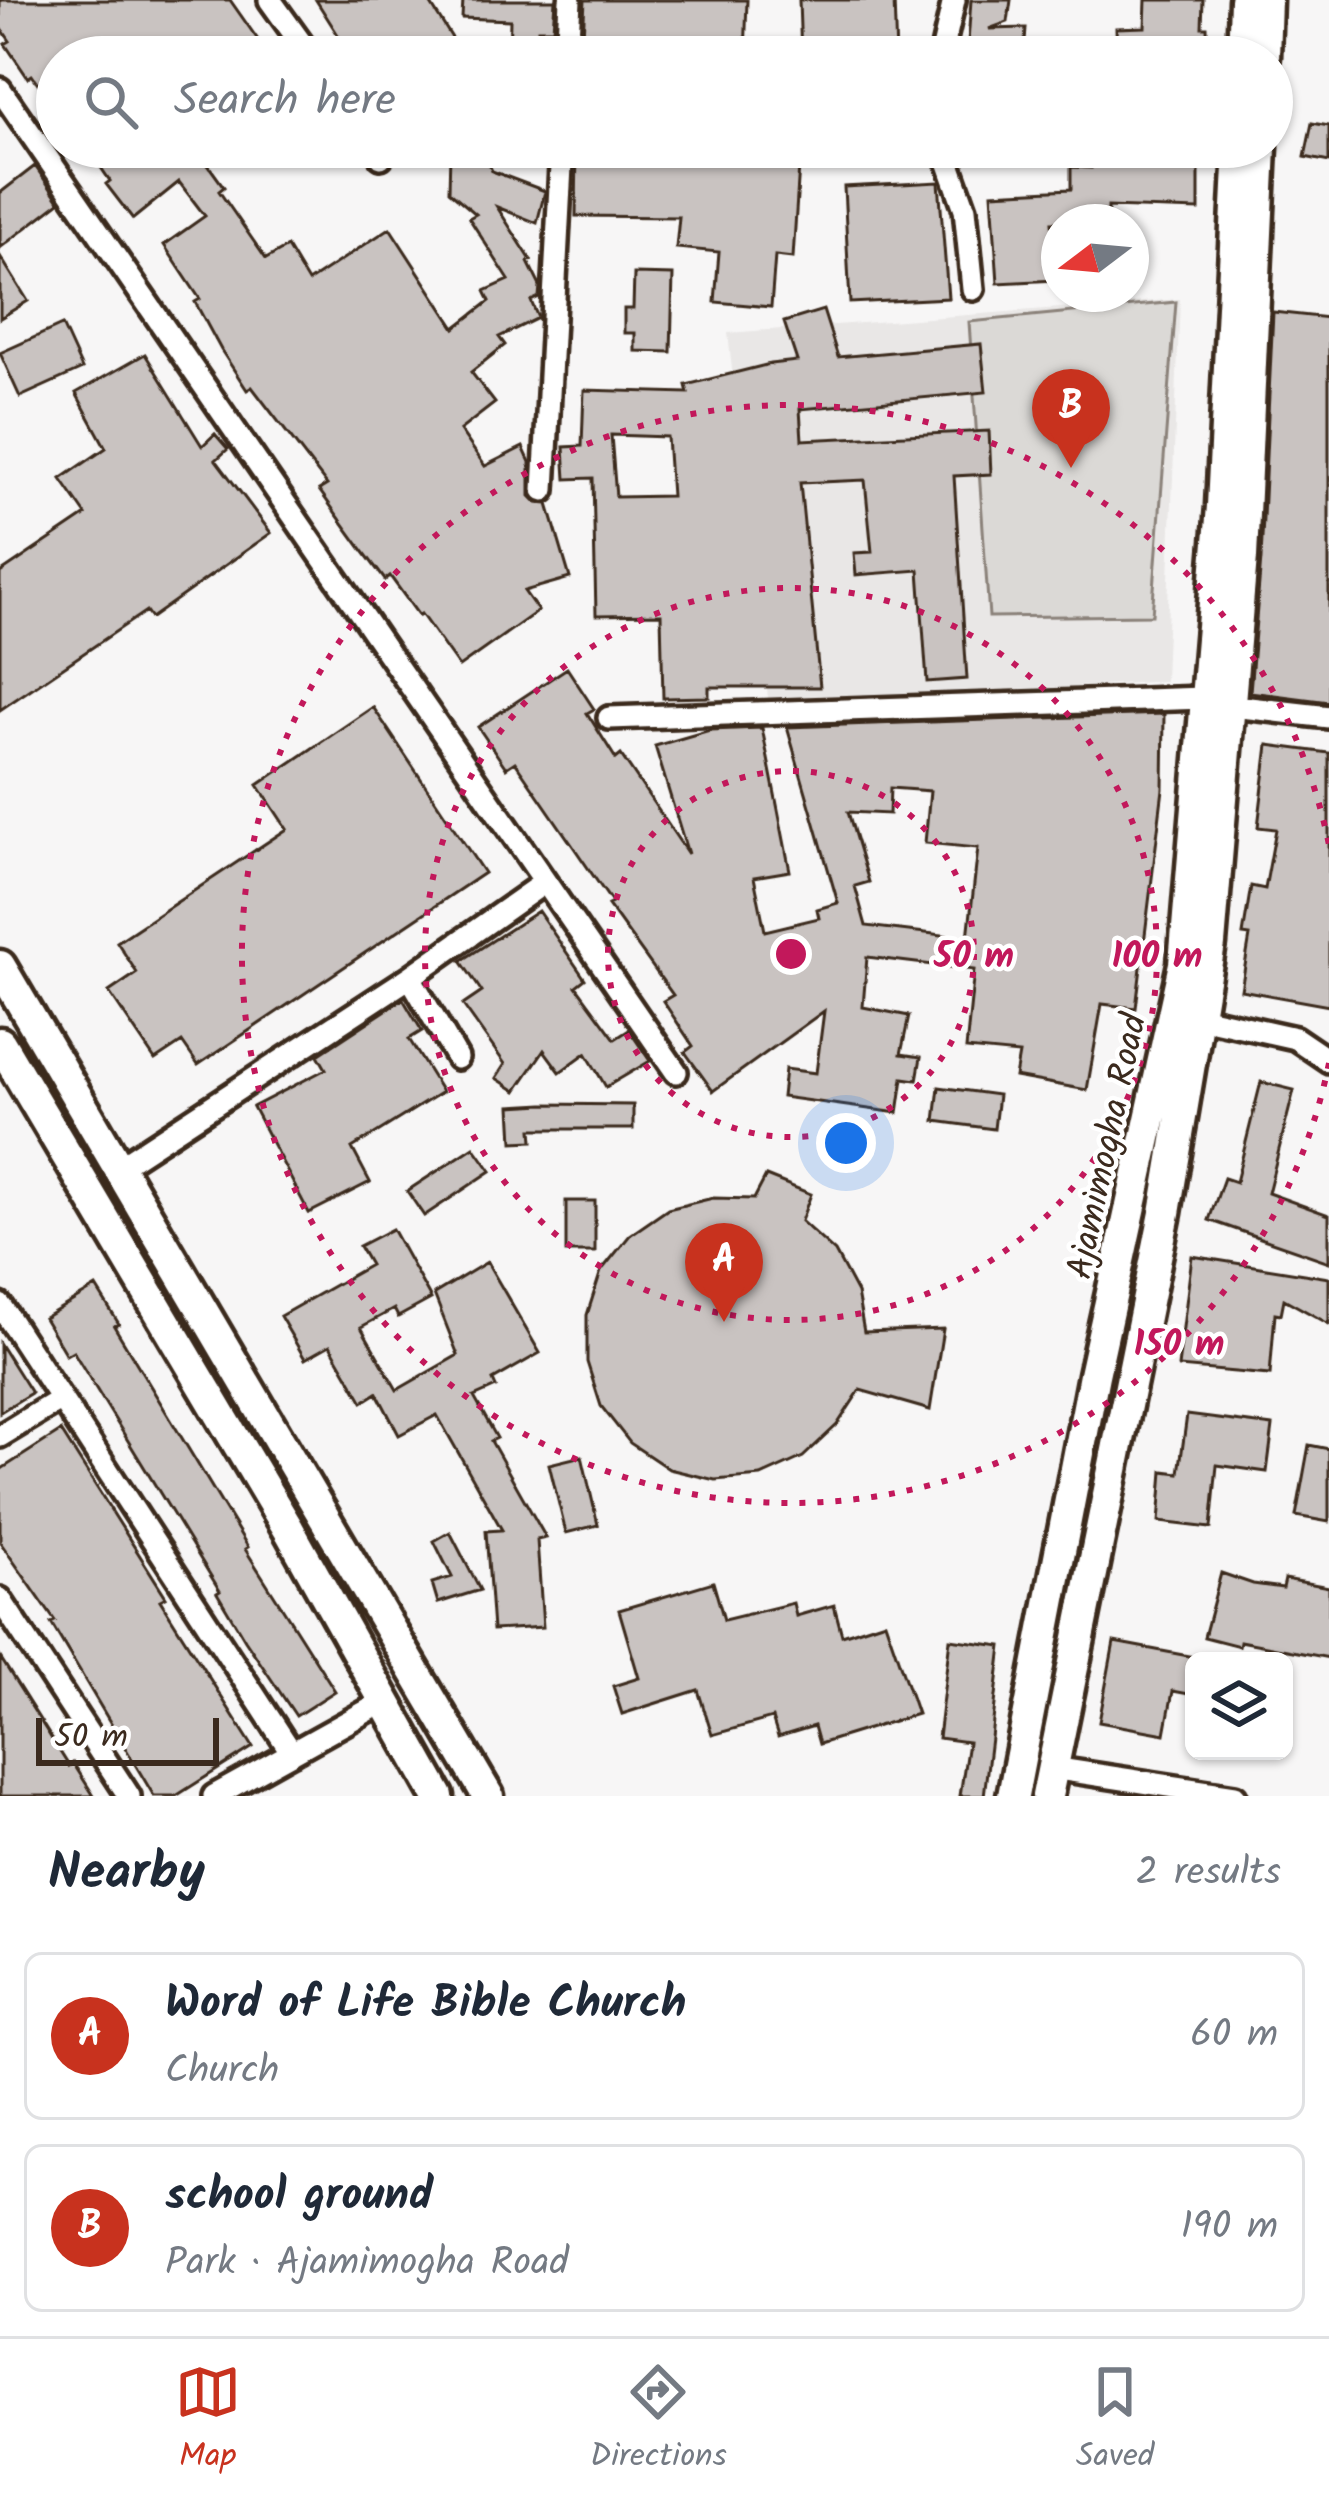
<!DOCTYPE html>
<html lang="en">
<head>
<meta charset="utf-8">
<style>
	:root { --surface:#fff; --page:#f6f6f7; --text:#1f2937; --muted:#747a83; --line:#e0e1e3; --accent:#c8321e }
	body { margin:0; font-family:Kalam,sans-serif; background:var(--page); color:var(--text) }
	.controls { position:absolute; right:36px; bottom:36px; display:grid; overflow:hidden; border-radius:18px; box-shadow:0 3px 9px #0004 }
	.controls button { width:108px; height:108px; display:grid; place-items:center; padding:0; border:0; border-bottom:3px solid var(--line); background:var(--surface); color:var(--text); font:60px sans-serif }
	.compass { position:absolute; left:1041px; top:204px; width:108px; height:108px; border-radius:50%; background:var(--surface); box-shadow:0 3px 9px #0004; rotate:254deg }
	.scale { position:absolute; left:36px; bottom:30px; width:183px; box-sizing:border-box; padding-left:12px; border:6px solid #3b2a1e; border-top:0; font-size:33px; line-height:42px; white-space:nowrap; color:#3b2a1e; -webkit-text-stroke:9px #fff; paint-order:stroke }
	.you { position:absolute; left:846px; top:1143px; width:42px; height:42px; margin:-30px; border:9px solid #fff; border-radius:50%; background:#1a73e8; box-shadow:0 0 0 18px #1a73e833 }
	.badge { display:grid; place-items:center; width:78px; height:78px; border-radius:50%; background:var(--accent); color:#fff; font-size:39px; font-weight:700 }
	.pin { position:absolute; translate:-50% -99px; filter:drop-shadow(0 3px 6px #0008) }
	.pin::after { content:''; position:absolute; top:63px; width:42px; height:36px; background:inherit; clip-path:polygon(0 0,100% 0,50% 100%) }
	.list { margin:0; padding:0; list-style:none }
	h2 { display:flex; justify-content:space-between; align-items:center; height:156px; margin:0; padding:0 48px; font-size:51px }
	h2 small { font-size:39px; font-weight:400; color:var(--muted) }
	.list li { display:grid; grid-template-columns:78px 1fr auto; gap:36px; align-items:center; box-sizing:border-box; height:168px; margin:0 24px 24px; padding:0 24px; border:3px solid var(--line); border-radius:18px }
	.list b { display:block; font-size:45px; white-space:nowrap }
	.list p { margin:0; font-size:39px; white-space:nowrap; color:var(--muted) }
	.list em { font-size:39px; font-style:normal; color:var(--muted) }
	.icon { flex:none; width:66px; height:66px; fill:none; stroke:currentColor; stroke-width:2; stroke-linecap:round; stroke-linejoin:round }
	.map { position:relative; flex:none; width:1329px; height:1796px; overflow:hidden }
	.search { position:absolute; background:var(--surface); box-shadow:0 3px 9px #0004; left:36px; right:36px; top:36px; height:132px; display:flex; align-items:center; gap:30px; box-sizing:border-box; padding:0 42px; border-radius:66px; color:var(--muted); font-size:45px }
	.sheet { height:540px; background:var(--surface) }
	nav { display:flex; justify-content:space-around; align-items:center; box-sizing:border-box; height:168px; border-top:3px solid var(--line); background:var(--surface); font-size:33px; color:var(--muted) }
	nav a { display:grid; justify-items:center; gap:6px }
	nav .on { color:var(--accent) }
	.map>svg:first-child { display:block }
	.built { fill:#e9e7e6 }
	.green { fill:#dbd9d6; stroke:#8b827a; stroke-width:3 }
	.building { fill:#c9c3c1; stroke:#3b2a1e; stroke-width:3; fill-rule:evenodd }
	.lines { fill:none; stroke-linecap:round; stroke-linejoin:round }
	.minor-casing { stroke:#3b2a1e; stroke-width:30 }
	.secondary-casing { stroke:#3b2a1e; stroke-width:39 }
	.minor { stroke:#fff; stroke-width:21 }
	.secondary { stroke:#fff; stroke-width:30 }
	.ring { fill:none; stroke:#c2185b; stroke-width:6; stroke-dasharray:6 12 }
	.labels { text-anchor:middle; stroke-width:9; stroke-linejoin:round; paint-order:stroke }
	.street-label { font-size:36px; fill:#3b2a1e; stroke:#fff }
	.centre { fill:#c2185b; stroke:#fff; stroke-width:6 }
	.ring-label { font-size:36px; text-anchor:middle; font-weight:bold; fill:#c2185b; stroke:#fff; stroke-width:9; stroke-linejoin:round; paint-order:stroke }
</style>
</head>
<body>
<div class="map">
<svg width="1329" height="1796" viewBox="0 0 1329 1796">
	<rect width="100%" height="100%" fill="#f7f6f6"/>
	<filter id="ink" filterUnits="userSpaceOnUse"><feTurbulence type="fractalNoise" baseFrequency=".00833" numOctaves="2"/><feDisplacementMap in="SourceGraphic" scale="24" xChannelSelector="R" yChannelSelector="G"/><feConvolveMatrix kernelMatrix="1 2 1 2 8 2 1 2 1" color-interpolation-filters="sRGB"/></filter>
	<g filter="url(#ink)">
		<!-- built -->
		<path class="built" d="M1180,299l-15,382 -396,26 -41,-374z"/>
		<!-- green -->
		<path class="green" d="M1176,302l-24,313 -163,2 -20,-295z"/>
		<!-- building -->
		<path class="building" d="M0,0h230l40,57h-213v53l-25,-35 -4,3 -23,-34 5,-3 -10,-15z
			M316,0h112l36,57h-112z
			M463,0h92l-2,29h-15l-1,28h-28l1,-37 -48,-2z
			M585,0h162l-2,57h-163z
			M799,0h95l2,57h-95z
			M971,0h40l-3,22 -19,7 37,-1 -2,29h-57z
			M1146,0h57l-1,27h5l1,30h-91l-1,-29 29,-1z
			M1312,123l17,3v36l-24,-5z
			M87,147h141l-22,15 18,25 -5,4 47,68 21,-12 21,35 82,-54 65,100 35,-27 -5,-10 24,-11 -40,-62 7,-4 -27,-23 1,-39 38,10 4,9 53,20 -8,32 -40,-16 34,53 -3,2 12,24 -1,11 -8,4 7,17 -39,19 6,8 -34,27 24,31 -35,27 25,36 38,-19 7,15v34l7,7 11,1 22,74 -46,13 14,20 -79,56 -38,-53 -2,2 -29,-40 -5,4 -24,-32 -42,-58 8,-5 -75,-98 -5,3 -26,-40 -26,-48 5,-3 -36,-54 41,-29 -26,-34 -46,37 -27,-35 4,-3z
			M577,147l223,3 -7,108 -18,-2 -4,51 -56,-5 4,-50 -43,-4 3,-31 -103,-1z
			M1091,147h108v63l-91,-3v15h-56l4,58 -58,3 -6,-90 79,-4v-22l20,1z
			M35,166l25,36 -60,46v-55z
			M939,182l9,116 -98,5 -6,-116z
			M0,256l28,45 -28,17z
			M634,274l39,1 -2,77 -36,-1v-18h-11v-24h9z
			M823,310l15,47 143,-13 5,48 -186,17 2,31 187,-9 2,43 -37,2 13,203 -40,3 -8,-112 -63,5 -2,-22 18,-1 -7,-72 -65,3 20,204h-111v10l-46,1 -2,-84 -65,1 -3,-137 -27,1 -2,-32 18,-1 2,-56 104,3 -2,-8 84,-21 27,-3 -13,-39zM611,435l56,2 4,59 -55,1z
			M1273,312l56,6v384l-79,-10 11,-133z
			M62,325l20,44 -62,28 -20,-44z
			M145,354l57,92 13,-12 13,15 -12,11 55,73 -120,85 -5,-7 -146,99v-137l86,-58 -25,-36 45,-31 -30,-55z
			M567,668l27,41 -7,4 29,46 5,-4 67,99 -33,-108 55,-16 52,-2 28,143 -36,6 11,54 54,-13 -2,-9 21,-6 -51,-176 377,-13 -1,75 -27,219 -34,-4 -15,86 -72,-13 4,-23 -53,-5 8,-79 -107,-13 -4,50 46,9 -8,38 20,3 -4,23 -14,-2 -5,35 -116,-16 3,-28 31,4 8,-62 -111,80 -28,-39 8,-6 -30,-45 10,-6 -65,-90 4,-2 -97,-141 -9,6 -28,-41zM890,788l40,3 -5,52 53,5 -10,90 -102,-12 -11,-40 14,-4 -21,-70 41,2z
			M373,707l111,166 -286,192 -16,-23 -27,18 -46,-68 28,-19 -20,-31 170,-113 -29,-44z
			M1268,745l61,8v253l-88,-16 9,-54 -7,-1 8,-49 14,3 11,-60 -18,-2z
			M538,911l47,68 -9,7 39,53 14,-9 21,31 -44,26 -20,-34 -26,19 -16,-22 -28,41 -20,-13 9,-14 -42,-59 19,-13 -21,-31z
			M403,999l19,32 -13,8 33,53 -90,56 18,34 -61,31 -56,-106 73,-38 -8,-14z
			M1261,1082l33,8 -26,103 61,22v47l-120,-42 15,-42 12,4z
			M939,1087l59,8 -4,34 -59,-8z
			M544,1104l89,1v24h-101l1,12 -20,1 -2,-36z
			M474,1147l17,24 -67,45 -17,-25z
			M766,1176l45,18 -10,27 34,31 22,41 7,39 79,-3 -13,81 -70,-20 -23,35 -34,32 -42,19 -46,4 -46,-11 -39,-26 -29,-37 -14,-44v-47l14,-44 29,-36 38,-26 45,-11 41,1z
			M566,1201h29v51h-29z
			M392,1229l39,70 -33,18 -4,-8 -33,18 36,63 61,-35 -24,-61 53,-32 53,91 -47,27 3,7 -22,10 23,41 -6,3 55,97 -9,2 6,87 -50,3 -7,-99 16,-1 -65,-115 -38,20 -22,-42 -14,9 -33,-57 -25,14 -25,-43 90,-51 -11,-19z
			M1192,1256l137,22v46l-45,-25 -3,15 -6,-1 -5,62 -92,-8z
			M96,1287l23,37 -5,2 134,221 -3,2 90,142 -39,25 -51,-76 -28,-47 3,-2 -147,-240 -7,4 -22,-37z
			M0,1344l31,49 -31,19z
			M1187,1415l86,11 -6,46 -50,-7 -6,63 -52,-6 4,-51 16,2z
			M61,1431l105,166 -6,3 93,147 -77,49h-22l-103,-173 4,-2 -55,-79v-72z
			M1309,1445l20,4v73l-33,-6z
			M582,1456l16,69 -32,8 -17,-69z
			M450,1532l30,58 -42,13 -6,-20 20,-6 -18,-36z
			M1221,1573l32,11 30,4 2,-9 44,8v71l-89,-17 -1,5 -35,-9z
			M713,1582l11,38 69,-17 3,13 38,-11 8,30 43,-14 32,93 -98,30 -5,-18 -36,11 -6,-19 -60,17 -14,-45 -76,24 -9,-28 26,-8 -20,-68z
			M950,1639l52,7 -18,150h-24l8,-54 -30,-4z
			M1114,1642l80,15v38l-21,-4 -8,43 -66,-12z
			M0,1657l69,109 4,-3 21,33h-94z"/>
		<g class="lines">
			<!-- minor casing -->
			<g class="minor-casing">
				<path id="minor" d="M270,0l41,57
					M567,57l3,-57
					M941,57l13,-57
					M0,89l676,983
					M374,147l7,10
					M943,147l22,62 8,80
					M544,490l18,-343
					M609,718l595,-20 28,8 97,11
					M410,977l47,81
					M1200,1017l95,21 34,23
					M119,1167l291,-190 135,-95
					M0,1305l292,448
					M0,1436l61,-37
					M0,1599l129,197
					M1052,1768l183,28
					M214,1796l171,-95"/>
			</g>
			<!-- secondary casing -->
			<g class="secondary-casing">
				<path id="secondary" d="M1243,57l2,-57
					M1264,57l2,-57
					M0,966l488,830
					M0,1043l289,487 149,266
					M1013,1796l81,-421 90,-411 38,-458 18,-359
					M1047,1796l118,-583 45,-269 32,-387 19,-410"/>
			</g>
			<!-- minor -->
			<use href="#minor" class="minor"/>
			<!-- secondary -->
			<use href="#secondary" class="secondary"/>
		</g>
	</g>
	<!-- distance rings -->
	<g class="ring">
		<circle cx="791" cy="954" r="183"/>
		<circle cx="791" cy="954" r="366"/>
		<path d="M1329 1063A549 549 0 1 1 1329 845"/>
	</g>
	<g class="labels">
		<!-- street labels -->
		<g class="street-label">
			<text transform="translate(1105 1146) rotate(-78)" y="13">Ajamimogha Road</text>
		</g>
	</g>
	<circle cx="791" cy="954" r="18" class="centre"/>
	<g class="ring-label">
		<text x="974" y="967">50 m</text>
		<text x="1157" y="967">100 m</text>
		<text x="1179" y="1355">150 m</text>
	</g>
</svg>
<div class="controls">
<button><svg class="icon" aria-label="layers" viewBox="0 0 24 24"><path d="M12 4l9 5-9 5-9-5zM3 14l9 5 9-5"/></svg></button>
</div>
<svg class="compass" viewBox="-18 -18 36 36"><path d="M0-13l5 13h-10z" fill="#e53935"/><path d="M0 13l5-13h-10z" fill="#747a83"/></svg>
<div class="scale">50 m</div>
<div class="you"></div>
<div class="pin badge" style="left:724px;top:1322px">A</div>
<div class="pin badge" style="left:1071px;top:468px">B</div>
<div class="search"><svg class="icon" aria-label="search" viewBox="0 0 24 24"><circle cx="10" cy="10" r="6"/><path d="M15 15l6 6"/></svg>Search here</div>
</div>
<section class="sheet">
<h2>Nearby<small>2 results</small></h2>
<ul class="list">
<li><span class="badge">A</span><div><b>Word of Life Bible Church</b><p>Church</p></div><em>60 m</em></li>
<li><span class="badge">B</span><div><b>school ground</b><p>Park · Ajamimogha Road</p></div><em>190 m</em></li>
</ul>
</section>
<nav>
<a class="on"><svg class="icon" aria-label="map" viewBox="0 0 24 24"><path d="M3 6l6-2 6 2 6-2v14l-6 2-6-2-6 2zM9 4v14M15 6v14"/></svg>Map</a>
<a><svg class="icon" aria-label="directions" viewBox="0 0 24 24"><path d="M12 3l9 9-9 9-9-9zM9 14v-3h6M13 9l2 2-2 2"/></svg>Directions</a>
<a><svg class="icon" aria-label="saved" viewBox="0 0 24 24"><path d="M7 4h10v16l-5-4-5 4z"/></svg>Saved</a>
</nav>
</body>
</html>
